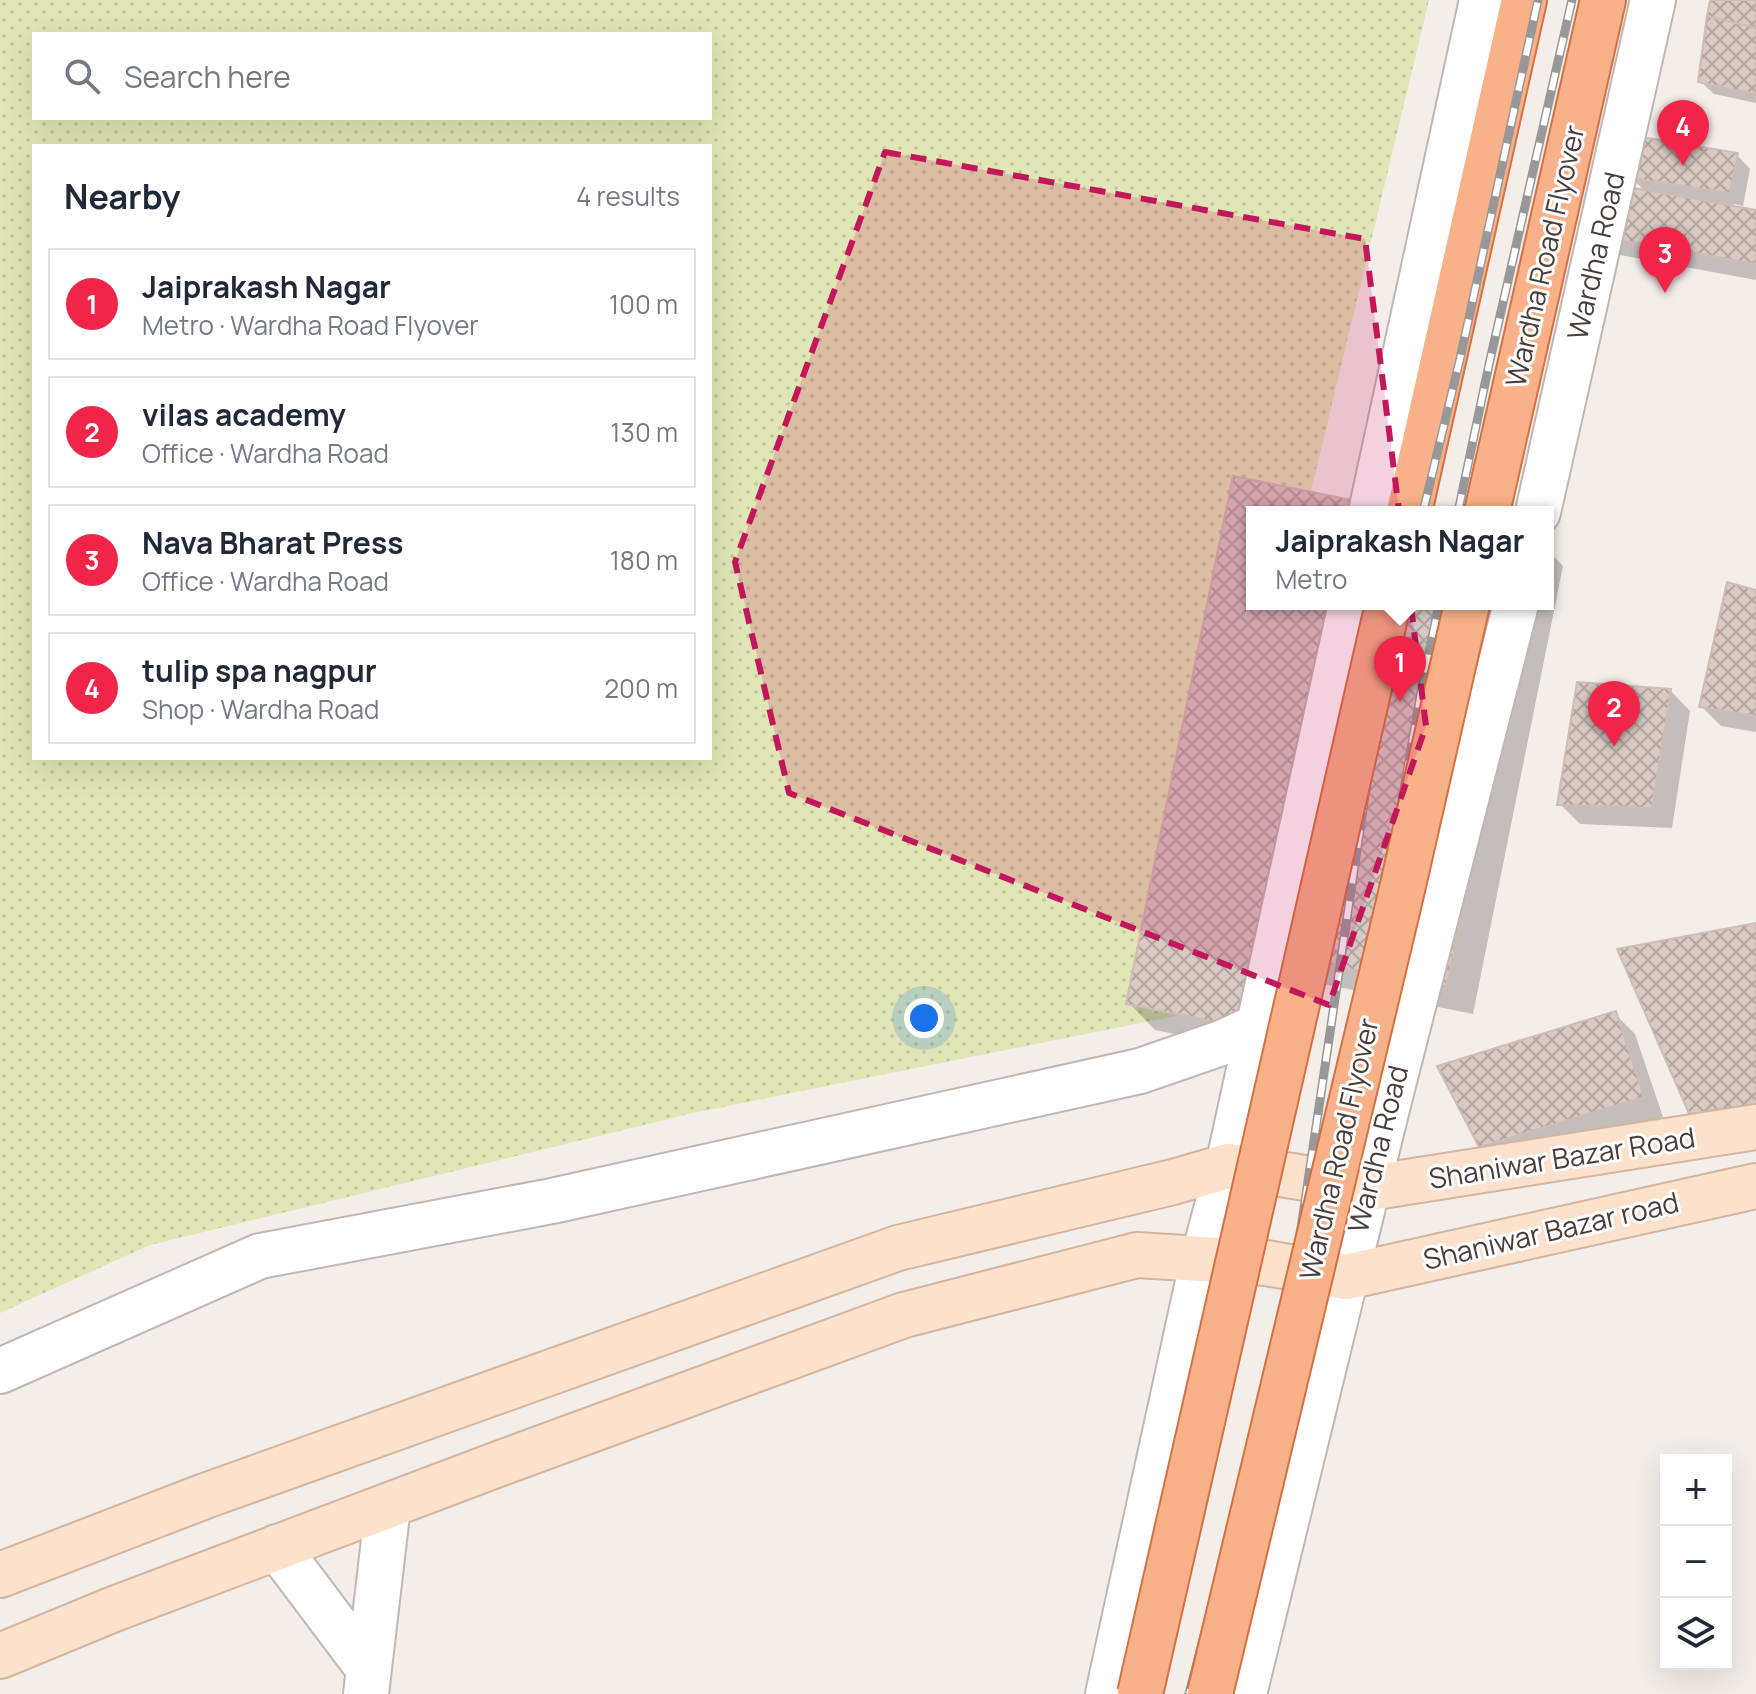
<!DOCTYPE html>
<html lang="en">
<head>
<meta charset="utf-8">
<style>
	:root { --surface:#fff; --page:#f6f6f7; --text:#1f2937; --muted:#747a83; --line:#e0e1e3; --accent:#f02548 }
	body { margin:0; font-family:Manrope,sans-serif; background:var(--page); color:var(--text) }
	.controls { position:absolute; right:24px; bottom:24px; display:grid; overflow:hidden; border-radius:0px; box-shadow:0 8px 32px #0002 }
	.controls button { width:72px; height:72px; display:grid; place-items:center; padding:0; border:0; border-bottom:2px solid var(--line); background:var(--surface); color:var(--text); font:40px sans-serif }
	.you { position:absolute; left:924px; top:1018px; width:28px; height:28px; margin:-20px; border:6px solid #fff; border-radius:50%; background:#1a73e8; box-shadow:0 0 0 12px #1a73e833 }
	.badge { display:grid; place-items:center; width:52px; height:52px; border-radius:50%; background:var(--accent); color:#fff; font-size:26px; font-weight:700 }
	.pin { position:absolute; translate:-50% -66px; filter:drop-shadow(0 2px 4px #0008) }
	.pin::after { content:''; position:absolute; top:42px; width:28px; height:24px; background:inherit; clip-path:polygon(0 0,100% 0,50% 100%) }
	.popup { position:absolute; left:1246px; top:506px; width:308px; height:104px; box-sizing:border-box; display:grid; place-content:center; border-radius:0px; background:var(--surface); filter:drop-shadow(0 2px 6px #0005); font-size:26px; white-space:nowrap; color:var(--muted) }
	.popup b { font-size:30px; color:var(--text) }
	.popup::after { content:''; position:absolute; left:50%; top:100%; margin-left:-16px; border:16px solid transparent; border-top-color:var(--surface) }
	.list { margin:0; padding:0; list-style:none }
	h2 { display:flex; justify-content:space-between; align-items:center; height:104px; margin:0; padding:0 32px; font-size:34px }
	h2 small { font-size:26px; font-weight:400; color:var(--muted) }
	.list li { display:grid; grid-template-columns:52px 1fr auto; gap:24px; align-items:center; box-sizing:border-box; height:112px; margin:0 16px 16px; padding:0 16px; border:2px solid var(--line); border-radius:0px }
	.list b { display:block; font-size:30px; white-space:nowrap }
	.list p { margin:0; font-size:26px; white-space:nowrap; color:var(--muted) }
	.list em { font-size:26px; font-style:normal; color:var(--muted) }
	.icon { flex:none; width:44px; height:44px; fill:none; stroke:currentColor; stroke-width:2; stroke-linecap:round; stroke-linejoin:round }
	.map { position:relative; flex:none; width:1756px; height:1694px; overflow:hidden }
	.search { position:absolute; background:var(--surface); box-shadow:0 8px 32px #0002; left:32px; top:32px; width:680px; height:88px; display:flex; align-items:center; gap:20px; box-sizing:border-box; padding:0 28px; border-radius:0px; color:var(--muted); font-size:30px }
	.panel { position:absolute; background:var(--surface); box-shadow:0 8px 32px #0002; left:32px; top:144px; width:680px; height:616px; border-radius:0px }
	.map>svg:first-child { display:block }
	.grass { fill:url(#grass-dots); fill-rule:evenodd }
	.shadow { fill:#0003 }
	.building { fill:url(#building-cross-hatch); stroke:#d0bcb3; stroke-width:2 }
	.lines { fill:none; stroke-linecap:round; stroke-linejoin:round }
	.minor-casing { stroke:#c2b6b0; stroke-width:48 }
	.tertiary-casing { stroke:#c2b6b0; stroke-width:48 }
	.secondary-casing { stroke:#d5b49e; stroke-width:48 }
	.trunk-casing { stroke:#d67042; stroke-width:48 }
	.minor { stroke:#fff; stroke-width:44 }
	.tertiary { stroke:#fff; stroke-width:44 }
	.secondary { stroke:#fce1cc; stroke-width:44 }
	.trunk { stroke:#f8b188; stroke-width:44 }
	.rail-casing { stroke:#989898; stroke-width:9 }
	.rail { stroke:#fff; stroke-width:6; stroke-dasharray:18; stroke-linecap:butt }
	.trunk-bridge-casing { stroke:#d67042; stroke-width:48; stroke-linecap:butt }
	.trunk-bridge { stroke:#f8b188; stroke-width:44 }
	.marked { fill:#c2185b; fill-opacity:0.2; stroke:#c2185b; stroke-width:6; stroke-dasharray:16 10; stroke-linejoin:round }
	.labels { text-anchor:middle; stroke-width:6; stroke-linejoin:round; paint-order:stroke }
	.street-label { font-size:28px; fill:#483d38; stroke:#fff }
</style>
</head>
<body>
<div class="map">
<svg width="1756" height="1694" viewBox="0 0 1756 1694">
	<defs>
		<pattern id="grass-dots" width="8" height="8" patternUnits="userSpaceOnUse" patternTransform="scale(2)"><rect width="8" height="8" fill="#e0e6b5"/><path d="M2 2h.1M6 6h.1" fill="none" stroke="#c2c69c" stroke-width="1.8" stroke-linecap="round"/></pattern>
		<pattern id="building-cross-hatch" width="8" height="8" patternUnits="userSpaceOnUse" patternTransform="scale(2)"><rect width="8" height="8" fill="#d8c9c3"/><path d="M0 0l8 8M0 8l8-8" fill="none" stroke="#b1a49f"/></pattern>
	</defs>
	<rect width="100%" height="100%" fill="#f4eeea"/>
	<!-- grass -->
	<path class="grass" d="M0,0h1429l-123,512h-54v92l-67,410 -492,99 -543,132 -150,68zM34,34h676v84h-676zM34,146h676v612h-676z"/>
	<!-- shadow -->
	<path class="shadow" d="M1712,0h44v103l-42,-9 -14,-13z
		M1737,155l13,14 -7,37 -9,-2 -1,4 23,4v68l-136,-25 -20,-20 46,-43 -15,-14z
		M1252,512v92h296v-54l15,16 -90,448 -185,-37 -15,77 -118,-24 -26,-27z
		M1756,592v140l-35,-6 -20,-20z
		M1670,690l20,21 -18,117 -92,-4 -20,-20z
		M1615,1014l20,20 28,83 -162,49 -20,-21z"/>
	<!-- building -->
	<path class="building" d="M1710,0h46v28l-49,-12z
		M1707,16l49,12v66l-58,-12z
		M1636,136l102,17 -8,40 -101,-15z
		M1607,183l149,27v54l-158,-28z
		M1233,476l178,36h-159v92h272l-78,384 -184,-36 -15,76 -121,-24z
		M1727,582l29,8v126l-57,-9z
		M1577,682l94,7 -19,119 -95,-3z
		M1756,923v182l-65,13 -74,-169z
		M1616,1011l28,86 -165,50 -42,-81z"/>
	<g class="lines">
		<!-- minor casing -->
		<g class="minor-casing">
			<path id="minor" d="M0,1371l260,-115 292,-55 588,-130 84,-29 32,-15
				M277,1547l91,121
				M366,1694l22,-188"/>
		</g>
		<!-- tertiary casing -->
		<g class="tertiary-casing">
			<path id="tertiary" d="M1371,512l111,-512
				M1538,512l115,-512
				M1108,1694l95,-435 25,-93 123,-562
				M1244,1694l142,-582 130,-508"/>
		</g>
		<!-- secondary casing -->
		<g class="secondary-casing">
			<path id="secondary" d="M0,1575l205,-79 693,-248 275,-66 55,-16 141,22 387,-61
				M0,1656l114,-47 387,-146 403,-148 233,-60 129,8 80,14 410,-91"/>
		</g>
		<!-- trunk casing -->
		<g class="trunk-casing">
			<path id="trunk" d="M1409,512l115,-512
				M1487,512l116,-512"/>
		</g>
		<!-- minor -->
		<use href="#minor" class="minor"/>
		<!-- tertiary -->
		<use href="#tertiary" class="tertiary"/>
		<!-- secondary -->
		<use href="#secondary" class="secondary"/>
		<!-- trunk -->
		<use href="#trunk" class="trunk"/>
		<!-- rail casing -->
		<g class="rail-casing">
			<path id="rail" d="M1423,512l37,-153 78,-359
				M1458,512l32,-152 82,-360
				M1189,1694l101,-391 92,-622 19,-77
				M1214,1694l99,-386 108,-616 18,-88"/>
		</g>
		<!-- rail -->
		<use href="#rail" class="rail"/>
		<!-- trunk-bridge casing -->
		<g class="trunk-bridge-casing">
			<path id="trunk-bridge" d="M1140,1694l248,-1090
				M1210,1694l191,-800 66,-290"/>
		</g>
		<!-- trunk-bridge -->
		<use href="#trunk-bridge" class="trunk-bridge"/>
	</g>
	<!-- marked area -->
	<path class="marked" d="M885,152l480,87 61,487 -97,279 -540,-212 -54,-231z"/>
	<g class="labels">
		<!-- street labels -->
		<g class="street-label">
			<text transform="translate(1545 256) rotate(-77)" y="10">Wardha Road Flyover</text>
			<text transform="translate(1596 256) rotate(-77)" y="10">Wardha Road</text>
			<text transform="translate(1339 1149) rotate(-77)" y="10">Wardha Road Flyover</text>
			<text transform="translate(1378 1149) rotate(-76)" y="10">Wardha Road</text>
			<text transform="translate(1562 1158) rotate(-9)" y="10">Shaniwar Bazar Road</text>
			<text transform="translate(1551 1231) rotate(-13)" y="10">Shaniwar Bazar road</text>
		</g>
	</g>
</svg>
<div class="controls">
<button>+</button>
<button>−</button>
<button><svg class="icon" aria-label="layers" viewBox="0 0 24 24"><path d="M12 4l9 5-9 5-9-5zM3 14l9 5 9-5"/></svg></button>
</div>
<div class="you"></div>
<div class="pin badge" style="left:1400px;top:702px">1</div>
<div class="popup"><b>Jaiprakash Nagar</b>Metro</div>
<div class="pin badge" style="left:1614px;top:747px">2</div>
<div class="pin badge" style="left:1665px;top:293px">3</div>
<div class="pin badge" style="left:1683px;top:166px">4</div>
<div class="search"><svg class="icon" aria-label="search" viewBox="0 0 24 24"><circle cx="10" cy="10" r="6"/><path d="M15 15l6 6"/></svg>Search here</div>
<section class="panel">
<h2>Nearby<small>4 results</small></h2>
<ul class="list">
<li><span class="badge">1</span><div><b>Jaiprakash Nagar</b><p>Metro · Wardha Road Flyover</p></div><em>100 m</em></li>
<li><span class="badge">2</span><div><b>vilas academy</b><p>Office · Wardha Road</p></div><em>130 m</em></li>
<li><span class="badge">3</span><div><b>Nava Bharat Press</b><p>Office · Wardha Road</p></div><em>180 m</em></li>
<li><span class="badge">4</span><div><b>tulip spa nagpur</b><p>Shop · Wardha Road</p></div><em>200 m</em></li>
</ul>
</section>
</div>
</body>
</html>
